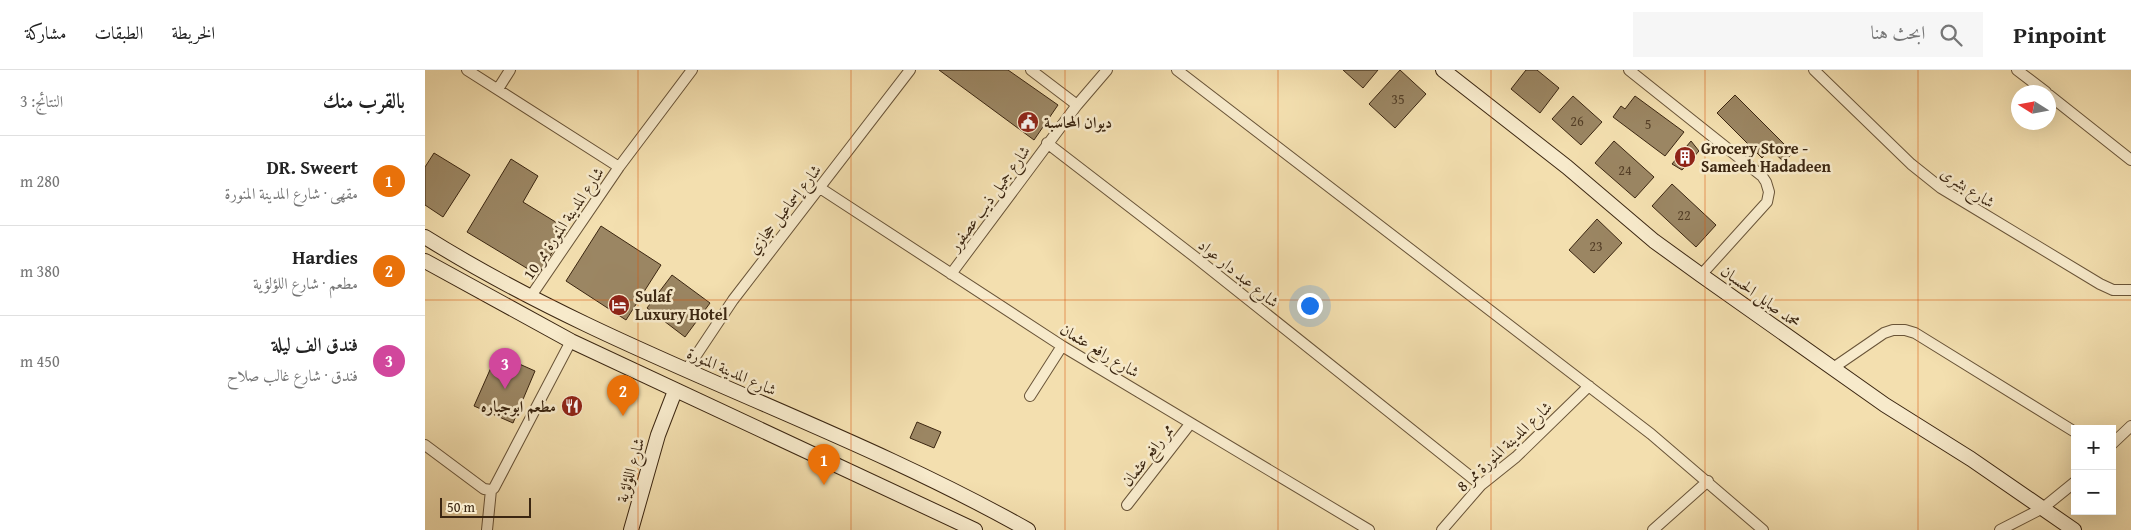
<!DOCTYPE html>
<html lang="ar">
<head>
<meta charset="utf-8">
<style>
	:root { --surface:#fff; --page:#f6f6f6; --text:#222; --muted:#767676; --line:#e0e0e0; --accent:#8f2418 }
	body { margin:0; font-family:"Gentium Book Plus",Amiri,serif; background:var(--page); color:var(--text); direction:rtl }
	.controls { position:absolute; right:15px; bottom:15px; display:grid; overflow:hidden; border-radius:0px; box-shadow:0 5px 20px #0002 }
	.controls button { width:45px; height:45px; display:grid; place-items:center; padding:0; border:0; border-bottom:1px solid var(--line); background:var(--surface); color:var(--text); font:25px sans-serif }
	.compass { position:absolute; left:1586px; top:15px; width:45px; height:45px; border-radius:50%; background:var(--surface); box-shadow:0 5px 20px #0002; rotate:281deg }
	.scale { position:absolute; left:15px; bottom:12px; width:91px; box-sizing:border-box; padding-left:5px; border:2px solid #3b2611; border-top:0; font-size:14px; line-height:18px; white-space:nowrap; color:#3b2611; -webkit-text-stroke:4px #f7eacb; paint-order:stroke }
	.you { position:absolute; left:884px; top:235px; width:18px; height:18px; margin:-12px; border:4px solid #fff; border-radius:50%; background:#1a73e8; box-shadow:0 0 0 8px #1a73e833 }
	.badge { display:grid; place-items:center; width:32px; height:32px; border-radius:50%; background:var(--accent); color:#fff; font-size:16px; font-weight:700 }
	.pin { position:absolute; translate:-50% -41px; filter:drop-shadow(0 1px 2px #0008) }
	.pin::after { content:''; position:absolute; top:26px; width:18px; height:15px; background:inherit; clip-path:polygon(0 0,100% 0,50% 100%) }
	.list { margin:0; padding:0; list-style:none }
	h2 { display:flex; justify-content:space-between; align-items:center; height:65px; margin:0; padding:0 20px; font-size:21px }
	h2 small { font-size:16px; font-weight:400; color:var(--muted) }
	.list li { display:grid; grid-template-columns:32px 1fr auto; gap:15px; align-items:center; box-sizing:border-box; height:90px; padding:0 20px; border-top:1px solid var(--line) }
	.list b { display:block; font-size:19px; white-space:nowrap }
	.list p { margin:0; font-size:16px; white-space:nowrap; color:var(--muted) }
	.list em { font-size:16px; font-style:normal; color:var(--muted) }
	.icon { flex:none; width:28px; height:28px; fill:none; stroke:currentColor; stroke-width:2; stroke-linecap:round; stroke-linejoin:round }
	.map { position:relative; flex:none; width:1706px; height:460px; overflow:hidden; direction:ltr }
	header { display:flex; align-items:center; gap:30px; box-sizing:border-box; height:70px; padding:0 25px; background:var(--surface); border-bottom:1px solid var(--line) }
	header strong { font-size:24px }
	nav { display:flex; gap:28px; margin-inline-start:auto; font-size:18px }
	.search { width:350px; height:45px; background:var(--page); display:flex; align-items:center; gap:12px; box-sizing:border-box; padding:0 18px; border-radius:0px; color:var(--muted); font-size:19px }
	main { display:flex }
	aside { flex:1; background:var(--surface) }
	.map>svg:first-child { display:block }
	.building { fill:#9b8663; stroke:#3b2611 }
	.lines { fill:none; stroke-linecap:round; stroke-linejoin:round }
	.street-casing { stroke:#695438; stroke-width:12 }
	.secondary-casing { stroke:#3b2611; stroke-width:16 }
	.street { stroke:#f7eacb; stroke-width:10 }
	.secondary { stroke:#f7eacb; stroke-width:14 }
	.grid { fill:none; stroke:#d7540c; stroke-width:1; stroke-opacity:0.55 }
	.labels { text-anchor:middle; stroke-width:5; stroke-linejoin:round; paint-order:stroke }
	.number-label { font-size:14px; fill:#533e26 }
	.poi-label { font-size:16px; font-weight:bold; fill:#3b2611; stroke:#f7eacb; text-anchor:start }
	.street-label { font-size:16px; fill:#3b2611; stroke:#f7eacb }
</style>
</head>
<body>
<header>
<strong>Pinpoint</strong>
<div class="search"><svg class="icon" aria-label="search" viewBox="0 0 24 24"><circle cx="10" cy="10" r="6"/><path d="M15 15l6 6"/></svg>ابحث هنا</div>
<nav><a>الخريطة</a><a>الطبقات</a><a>مشاركة</a></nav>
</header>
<main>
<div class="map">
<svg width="1706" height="460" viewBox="0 0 1706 460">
	<rect width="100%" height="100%" fill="#f3dfaf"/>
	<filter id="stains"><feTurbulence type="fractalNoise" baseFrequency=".004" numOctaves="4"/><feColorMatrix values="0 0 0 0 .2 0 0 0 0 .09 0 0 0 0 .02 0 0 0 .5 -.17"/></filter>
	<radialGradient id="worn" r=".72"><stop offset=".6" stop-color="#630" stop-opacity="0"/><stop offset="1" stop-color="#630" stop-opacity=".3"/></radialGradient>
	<!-- building -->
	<path class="building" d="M514,0h69l50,35 -24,35z
		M918,0h35l-15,18z
		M975,0l26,24 -31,34 -26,-24z
		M1101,0h11l22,18 -19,25 -29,-24z
		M1310,25l58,58 -9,9 -14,-13 -8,9 -45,-45z
		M1148,26l29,26 -21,23 -29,-26z
		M1210,26l49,36 -19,24 -52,-39 8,-11 4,3z
		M1189,71l40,36 -19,21 -40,-35z
		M1266,71l8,10 -17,19 -10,-6z
		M9,83l36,22 -27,42 -18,-12v-38z
		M86,89l27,17 -15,26 44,27 -29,46 -71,-43z
		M1247,114l44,41 -20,22 -44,-41z
		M1172,149l25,24 -28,30 -25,-23z
		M176,156l60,39 -35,55 -60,-39z
		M247,205l38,28 -25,34 -38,-29z
		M72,284l38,17 -22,52 -39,-17z
		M492,352l24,10 -7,16 -24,-10z"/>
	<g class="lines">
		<!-- street casing -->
		<g class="street-casing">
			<path id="street" d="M42,0l152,97
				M606,0l46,35
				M752,0l474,364 112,96
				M1204,0l133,106 4,6 3,10 -2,10 -66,73
				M1389,0l97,94 30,24 159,96 13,6h18
				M1592,0l29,22
				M73,19l12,-19
				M1624,25l82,65
				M622,73l148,114 286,228
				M395,118l242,158 307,184
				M526,204l126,-169 30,-35
				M106,226l88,-129 73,-97
				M1408,298l51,-35 9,-3h12l10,3 160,99
				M262,299l46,-69 177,-230
				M605,326l32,-50
				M1687,374l19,-18
				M0,375l59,44 7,1 3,-2 77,-147
				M702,435l63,-81
				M62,460l4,-40
				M1017,460l39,-45 35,-28 73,-71
				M1228,460l55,-49
				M1575,460l43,-22 32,-26"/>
		</g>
		<!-- secondary casing -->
		<g class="secondary-casing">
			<path id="secondary" d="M1018,0l124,97 87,74 47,34 184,130 86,54 103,71
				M0,167c190,119 408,183 603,293
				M0,191l146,80 404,189
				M206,460l27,-95 17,-44"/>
		</g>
		<!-- street -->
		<use href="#street" class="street"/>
		<!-- secondary -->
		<use href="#secondary" class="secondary"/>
	</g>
	<!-- grid -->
	<path class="grid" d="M213,0v460M426,0v460M640,0v460M853,0v460M1066,0v460M1280,0v460M1493,0v460M0,230h1706"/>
	<!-- icons -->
	<defs>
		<g id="civic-disc" transform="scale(1.125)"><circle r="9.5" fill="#8f2418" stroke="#f7eacb"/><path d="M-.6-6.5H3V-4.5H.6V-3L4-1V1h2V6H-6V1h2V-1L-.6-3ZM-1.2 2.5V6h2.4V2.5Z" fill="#fff"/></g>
		<g id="building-disc" transform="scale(1.125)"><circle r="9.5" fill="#8f2418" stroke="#f7eacb"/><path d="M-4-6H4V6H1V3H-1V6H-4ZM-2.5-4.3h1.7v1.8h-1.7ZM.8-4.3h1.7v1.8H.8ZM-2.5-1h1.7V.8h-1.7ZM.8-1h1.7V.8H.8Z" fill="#fff"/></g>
		<g id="hotel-disc" transform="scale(1.125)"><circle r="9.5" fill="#8f2418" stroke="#f7eacb"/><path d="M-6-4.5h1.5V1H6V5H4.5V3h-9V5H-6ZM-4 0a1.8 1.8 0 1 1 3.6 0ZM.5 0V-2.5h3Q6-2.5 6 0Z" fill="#fff"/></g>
		<g id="restaurant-disc" transform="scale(1.125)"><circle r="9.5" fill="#8f2418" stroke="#f7eacb"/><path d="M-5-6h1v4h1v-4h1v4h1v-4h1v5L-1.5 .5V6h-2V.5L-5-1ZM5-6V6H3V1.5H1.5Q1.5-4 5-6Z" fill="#fff"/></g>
	</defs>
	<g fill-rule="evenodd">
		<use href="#civic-disc" x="603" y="52"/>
		<use href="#building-disc" x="1260" y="87"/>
		<use href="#hotel-disc" x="194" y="235"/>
		<use href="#restaurant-disc" x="147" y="336"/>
	</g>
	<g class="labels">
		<!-- number labels -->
		<g class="number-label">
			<text x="973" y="34">35</text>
			<text x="1152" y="56">26</text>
			<text x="1223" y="59">5</text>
			<text x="1200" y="105">24</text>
			<text x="1259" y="150">22</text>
			<text x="1171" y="181">23</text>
		</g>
		<!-- poi labels -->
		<g class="poi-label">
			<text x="619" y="58">ديوان المحاسبة</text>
			<text x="1276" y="84">Grocery Store -<tspan x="1276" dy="18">Sameeh Hadadeen</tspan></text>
			<text x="210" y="232">Sulaf<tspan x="210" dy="18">Luxury Hotel</tspan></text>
			<text x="131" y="342" text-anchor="end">مطعم ابوجباره</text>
		</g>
		<!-- street labels -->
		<g class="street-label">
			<text transform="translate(1543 117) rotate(33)" y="6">شارع بشرى</text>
			<text transform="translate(564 128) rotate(-54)" y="6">شارع جميل ذيب عصفور</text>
			<text transform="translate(359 139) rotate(-52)" y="6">شارع إسماعيل حجازي</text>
			<text transform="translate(138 153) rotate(-56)" y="6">شارع المدينة المنورة ممر 10</text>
			<text transform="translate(814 203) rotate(39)" y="6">شارع عبد دار عواد</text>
			<text transform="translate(1336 226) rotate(36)" y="6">محمد صايل الحسبان</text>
			<text transform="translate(675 280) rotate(31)" y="6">شارع رافع عثمان</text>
			<text transform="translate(307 301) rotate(24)" y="6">شارع المدينة المنورة</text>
			<text transform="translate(1079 376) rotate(-43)" y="6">شارع المدينة المنورة ممر 8</text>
			<text transform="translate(722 385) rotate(-52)" y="6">ممر رافع عثمان</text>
			<text transform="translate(205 400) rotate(-74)" y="6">شارع اللؤلؤية</text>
		</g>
	</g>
	<rect width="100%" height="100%" filter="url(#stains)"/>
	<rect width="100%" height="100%" fill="url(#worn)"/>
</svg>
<div class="controls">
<button>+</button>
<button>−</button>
</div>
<svg class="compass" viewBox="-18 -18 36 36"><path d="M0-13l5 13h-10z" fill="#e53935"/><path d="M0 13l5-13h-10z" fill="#767676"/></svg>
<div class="scale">50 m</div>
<div class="you"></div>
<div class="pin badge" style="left:399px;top:415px;background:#e8710a">1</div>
<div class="pin badge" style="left:198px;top:346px;background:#e8710a">2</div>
<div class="pin badge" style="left:80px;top:319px;background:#d1479c">3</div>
</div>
<aside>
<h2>بالقرب منك<small>النتائج: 3</small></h2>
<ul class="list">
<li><span class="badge" style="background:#e8710a">1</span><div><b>DR. Sweert</b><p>مقهى · شارع المدينة المنورة</p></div><em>280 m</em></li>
<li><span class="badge" style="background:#e8710a">2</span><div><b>Hardies</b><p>مطعم · شارع اللؤلؤية</p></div><em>380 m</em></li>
<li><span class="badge" style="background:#d1479c">3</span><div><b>فندق الف ليلة</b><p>فندق · شارع غالب صلاح</p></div><em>450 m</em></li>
</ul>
</aside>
</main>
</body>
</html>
